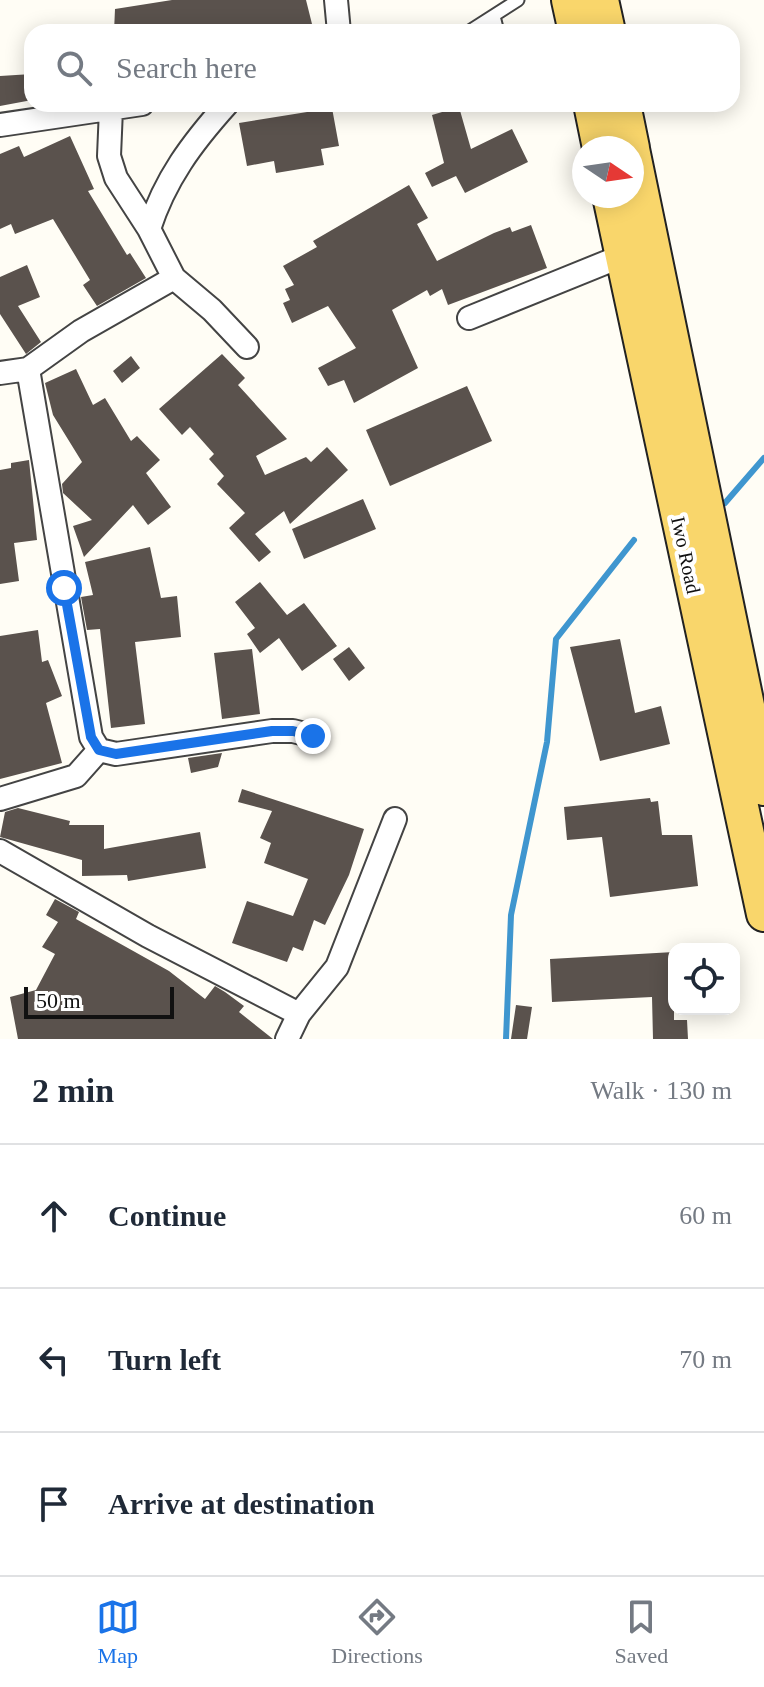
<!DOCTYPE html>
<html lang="en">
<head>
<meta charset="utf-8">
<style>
	:root { --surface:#fff; --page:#f6f6f7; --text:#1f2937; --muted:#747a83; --line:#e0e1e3; --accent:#1a73e8 }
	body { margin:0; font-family:"Times New Roman",serif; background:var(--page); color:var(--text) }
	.controls { position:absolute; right:24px; bottom:24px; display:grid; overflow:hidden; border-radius:16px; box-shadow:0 4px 20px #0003 }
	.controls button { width:72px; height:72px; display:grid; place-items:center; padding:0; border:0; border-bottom:2px solid var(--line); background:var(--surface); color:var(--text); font:40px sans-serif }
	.compass { position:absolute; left:572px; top:136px; width:72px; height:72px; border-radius:50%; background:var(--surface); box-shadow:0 4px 20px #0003; rotate:103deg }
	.scale { position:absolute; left:24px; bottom:20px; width:150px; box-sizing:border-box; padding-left:8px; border:4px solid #111; border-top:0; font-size:22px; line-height:28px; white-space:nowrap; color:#111; -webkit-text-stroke:6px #fff; paint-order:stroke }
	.stop { position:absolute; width:24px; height:24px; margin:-18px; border:6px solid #1a73e8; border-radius:50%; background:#fff }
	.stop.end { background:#1a73e8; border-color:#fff; box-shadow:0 2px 8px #0008 }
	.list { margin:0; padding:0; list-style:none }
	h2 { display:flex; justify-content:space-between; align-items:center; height:104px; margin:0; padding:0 32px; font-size:34px }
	h2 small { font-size:26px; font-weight:400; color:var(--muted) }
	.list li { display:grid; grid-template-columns:52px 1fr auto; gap:24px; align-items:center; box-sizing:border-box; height:144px; padding:0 32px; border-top:2px solid var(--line) }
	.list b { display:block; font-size:30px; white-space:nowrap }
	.list em { font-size:26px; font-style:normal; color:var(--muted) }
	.icon { flex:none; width:44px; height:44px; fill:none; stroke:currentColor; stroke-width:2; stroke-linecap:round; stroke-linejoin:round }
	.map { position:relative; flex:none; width:764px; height:1039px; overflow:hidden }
	.search { position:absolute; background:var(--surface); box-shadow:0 4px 20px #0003; left:24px; right:24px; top:24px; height:88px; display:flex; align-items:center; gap:20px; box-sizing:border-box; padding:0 28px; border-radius:24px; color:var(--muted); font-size:30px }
	.sheet { height:536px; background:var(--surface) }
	nav { display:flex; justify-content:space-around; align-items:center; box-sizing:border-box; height:112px; border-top:2px solid var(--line); background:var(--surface); font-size:22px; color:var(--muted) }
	nav a { display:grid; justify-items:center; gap:4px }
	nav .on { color:var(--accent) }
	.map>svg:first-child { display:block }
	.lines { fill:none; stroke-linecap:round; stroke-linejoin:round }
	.stream { stroke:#3f96cf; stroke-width:6 }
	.building { fill:#5a524d }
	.service-casing { stroke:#444; stroke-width:15 }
	.minor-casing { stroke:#444; stroke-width:26 }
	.primary-casing { stroke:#222; stroke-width:38 }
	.service { stroke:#fff; stroke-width:11 }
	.minor { stroke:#fff; stroke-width:22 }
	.primary { stroke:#f9d66b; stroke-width:34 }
	.route { stroke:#1a73e8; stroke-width:10 }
	.labels { text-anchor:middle; stroke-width:8; stroke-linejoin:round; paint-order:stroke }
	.street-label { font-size:20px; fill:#111; stroke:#fff }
</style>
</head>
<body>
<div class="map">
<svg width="764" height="1039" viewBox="0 0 764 1039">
	<rect width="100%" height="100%" fill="#fffdf5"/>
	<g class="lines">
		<!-- stream -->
		<path class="stream" d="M725,503l39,-45
			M506,1039l5,-124 36,-173 9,-103 78,-99"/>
	</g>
	<!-- building -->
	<path class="building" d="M172,0h134l8,32h-200l1,-23z
		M32,74v26l-32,6v-30z
		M459,107l12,42 41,-20 16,33 -63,31 -9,-17 -24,11 -7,-14 19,-10 -12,-48z
		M332,108l7,38 -18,3 3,16 -48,8 -2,-12 -27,5 -8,-43z
		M70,136l24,53 -6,2 39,64 3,-2 16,25 -49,28 -14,-21 7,-5 -37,-61 -38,15 -4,-10 -11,5v-75l19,-8 5,11z
		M409,185l19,33 -11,6 20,37 57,-28 16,-6 2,5 19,-7 16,43 -99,37 -6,-16 -12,7 -3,-6 -35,20 26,58 -64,35 -10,-23 -16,6 -10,-18 38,-20 -28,-42 -36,17 -9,-20 7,-3 -5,-11 9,-4 -11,-19 34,-19 -4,-6z
		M27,265l13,32 -22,9 23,36 -15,12 -26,-40v-37z
		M222,354l23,24 -7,7 49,54 -31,17 9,19 41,-18 5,5 16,-15 21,23 -58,54 -6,-13 -29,23 16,18 -12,10 -30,-34 16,-15 -28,-29 7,-8 -15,-17 5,-5 -24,-27 -8,8 -23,-26z
		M131,356l9,12 -18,15 -9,-12z
		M76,369l17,36 12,-7 26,43 6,-5 23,24 -14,13 25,34 -23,18 -15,-20 -49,52 -11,-31 19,-6 -29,-27 -1,-9 20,-22 -29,-47 -8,-32z
		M467,386l25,55 -102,45 -24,-56z
		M29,460l8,80 -23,3 5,38 -19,3v-114l11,-2v-5z
		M363,499l13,30 -72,30 -12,-30z
		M150,547l11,51 16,-2 4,41 -46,5 10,82 -34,4 -11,-99 -13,1 -6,-33 12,-2 -8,-33z
		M260,582l27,33 17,-12 33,43 -35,25 -23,-33 -19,15 -13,-19 8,-6 -20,-26z
		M38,630l4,32 6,-2 14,36 -16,7 16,60 -62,16v-143z
		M620,639l15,74 26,-7 9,38 -70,17 -30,-114z
		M349,647l16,21 -16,13 -16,-22z
		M252,649l8,65 -38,5 -8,-66z
		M222,753l-4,14 -27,6 -3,-15z
		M242,789l122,40 -15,46 -24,50 -11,-5 -11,31 -10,-4 -6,15 -55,-19 15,-42 46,15 15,-37 -44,-16 7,-20 -11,-5 12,-27 -34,-9z
		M650,798l1,4 7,-1 4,34h30l6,51 -88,11 -8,-60 -35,3 -3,-33z
		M18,808l52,13 -1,4h35v24l96,-17 6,36 -78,13 -1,-6 -45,1v-16l-82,-23 5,-25z
		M55,899l24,13 -3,7 93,52 36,28 10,-13 10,6 19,14 -5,6 34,27h-255l-8,-42 26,-7 19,-36 -13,-7 16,-25 -12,-7z
		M674,952v68h13l1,19h-35l-1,-42 -100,5 -2,-43z
		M516,1005l16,2 -5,32h-16z"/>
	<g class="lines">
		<!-- service casing -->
		<g class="service-casing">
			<path id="service" d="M494,16l4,16
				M468,32l50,-32"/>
		</g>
		<!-- minor casing -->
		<g class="minor-casing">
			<path id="minor" d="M336,0l3,32
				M111,109l-2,47 7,22 33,51 25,49 38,32 35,37
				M0,125l142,-21
				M149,229c16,-50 43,-86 78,-125
				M469,318l153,-62
				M28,369l63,368 8,13 17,4 156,-23h21l20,5
				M0,373l28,-4 53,-38 93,-53
				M0,799l76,-23 23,-26
				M0,851l148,85 151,78
				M287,1039l12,-25 38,-47 58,-148"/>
		</g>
		<!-- primary casing -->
		<g class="primary-casing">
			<path id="primary" d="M569,0l7,32
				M601,0l7,32
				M591,104l9,44
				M623,104l9,44
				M632,149l132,639
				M610,196l154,718"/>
		</g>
		<!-- service -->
		<use href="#service" class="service"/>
		<!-- minor -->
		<use href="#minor" class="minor"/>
		<!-- primary -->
		<use href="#primary" class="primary"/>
	</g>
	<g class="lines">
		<!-- route -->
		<path class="route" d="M64,588l27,149 8,13 17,4 156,-23h21l20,5"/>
	</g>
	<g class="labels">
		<!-- street labels -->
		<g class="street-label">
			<text transform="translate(686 555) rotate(78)" y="7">Iwo Road</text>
		</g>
	</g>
</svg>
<div class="controls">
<button><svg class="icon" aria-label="locate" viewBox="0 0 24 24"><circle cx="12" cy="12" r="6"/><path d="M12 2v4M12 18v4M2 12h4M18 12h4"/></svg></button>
</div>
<svg class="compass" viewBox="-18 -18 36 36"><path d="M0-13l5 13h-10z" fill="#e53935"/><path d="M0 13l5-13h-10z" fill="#747a83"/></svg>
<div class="scale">50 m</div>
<div class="stop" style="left:64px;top:588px"></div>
<div class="stop end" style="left:313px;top:736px"></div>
<div class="search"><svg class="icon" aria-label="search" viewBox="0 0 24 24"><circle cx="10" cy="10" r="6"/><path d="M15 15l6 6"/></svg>Search here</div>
</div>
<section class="sheet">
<h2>2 min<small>Walk · 130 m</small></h2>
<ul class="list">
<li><svg class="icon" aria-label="ahead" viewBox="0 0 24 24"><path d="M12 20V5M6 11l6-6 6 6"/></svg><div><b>Continue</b></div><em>60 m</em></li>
<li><svg class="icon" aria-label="left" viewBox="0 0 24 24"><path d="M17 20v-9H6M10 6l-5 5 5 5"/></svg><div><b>Turn left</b></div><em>70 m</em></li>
<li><svg class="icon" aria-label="arrive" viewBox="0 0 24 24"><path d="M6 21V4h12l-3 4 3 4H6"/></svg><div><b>Arrive at destination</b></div></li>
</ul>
</section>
<nav>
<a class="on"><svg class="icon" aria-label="map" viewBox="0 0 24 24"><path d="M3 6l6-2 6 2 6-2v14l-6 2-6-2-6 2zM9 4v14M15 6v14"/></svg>Map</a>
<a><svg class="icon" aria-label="directions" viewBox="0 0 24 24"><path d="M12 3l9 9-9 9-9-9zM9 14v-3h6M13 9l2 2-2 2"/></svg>Directions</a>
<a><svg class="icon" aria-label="saved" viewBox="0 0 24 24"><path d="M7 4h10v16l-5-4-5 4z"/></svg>Saved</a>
</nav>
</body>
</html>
